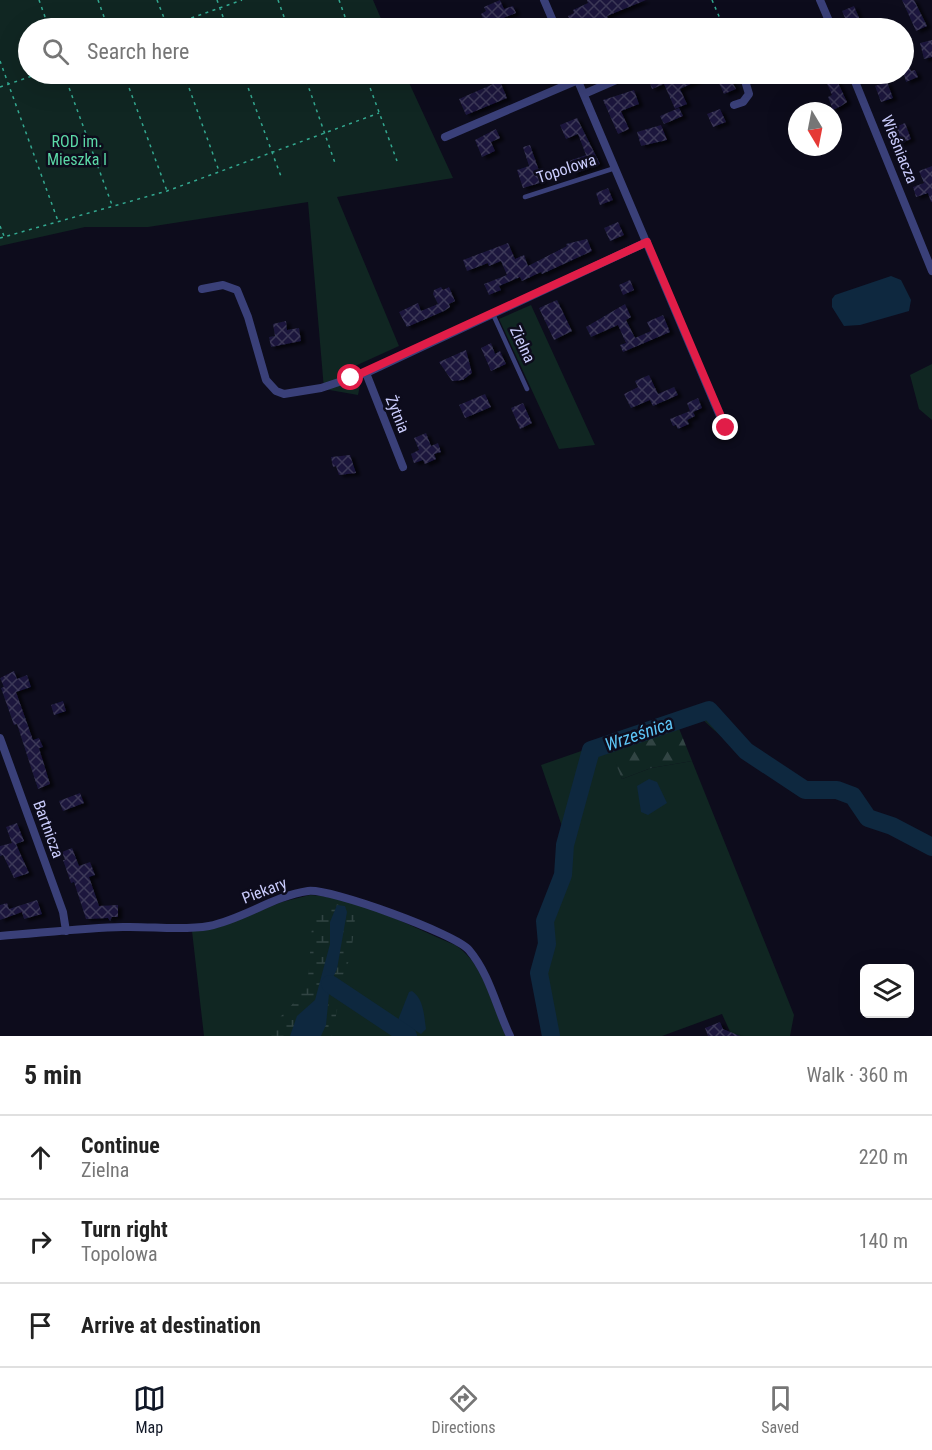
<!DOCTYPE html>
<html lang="en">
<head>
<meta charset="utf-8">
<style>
	:root { --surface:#fff; --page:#f2f2f2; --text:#222; --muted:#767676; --line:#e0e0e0; --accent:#111827 }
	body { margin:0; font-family:"Roboto Condensed",sans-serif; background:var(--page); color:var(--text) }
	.controls { position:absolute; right:18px; bottom:18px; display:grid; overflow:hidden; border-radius:9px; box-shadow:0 6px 24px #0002 }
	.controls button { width:54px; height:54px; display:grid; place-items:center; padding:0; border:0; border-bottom:2px solid var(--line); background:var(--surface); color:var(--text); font:30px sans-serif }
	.compass { position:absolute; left:788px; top:102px; width:54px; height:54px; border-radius:50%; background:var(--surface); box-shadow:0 6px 24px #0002; rotate:170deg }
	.stop { position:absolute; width:18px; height:18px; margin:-14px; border:4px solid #e11d48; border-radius:50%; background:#fff }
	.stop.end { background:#e11d48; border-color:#fff; box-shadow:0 2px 6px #0008 }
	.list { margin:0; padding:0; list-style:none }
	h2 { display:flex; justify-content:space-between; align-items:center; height:78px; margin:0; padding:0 24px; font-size:26px }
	h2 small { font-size:20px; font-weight:400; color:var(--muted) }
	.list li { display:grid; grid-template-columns:39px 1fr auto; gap:18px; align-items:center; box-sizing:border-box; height:84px; padding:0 24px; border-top:2px solid var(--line) }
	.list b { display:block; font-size:22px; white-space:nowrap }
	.list p { margin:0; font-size:20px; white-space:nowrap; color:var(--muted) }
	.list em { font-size:20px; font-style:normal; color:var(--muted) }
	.icon { flex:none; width:33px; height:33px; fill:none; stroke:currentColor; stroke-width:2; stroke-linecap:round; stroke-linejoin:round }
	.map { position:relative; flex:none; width:932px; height:1036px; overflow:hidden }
	.search { position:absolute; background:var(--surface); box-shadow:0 6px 24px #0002; left:18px; right:18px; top:18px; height:66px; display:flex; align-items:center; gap:15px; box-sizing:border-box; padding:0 21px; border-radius:33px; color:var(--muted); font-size:22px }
	.sheet { height:330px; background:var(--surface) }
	nav { display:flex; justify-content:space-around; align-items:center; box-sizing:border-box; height:84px; border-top:2px solid var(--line); background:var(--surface); font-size:16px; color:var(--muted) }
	nav a { display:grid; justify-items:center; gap:3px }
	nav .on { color:var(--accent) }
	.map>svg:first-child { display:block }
	.green { fill:#102622 }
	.forest { fill:url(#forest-firs) }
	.wetland { fill:url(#wetland-marsh) }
	.water { fill:#0e283f }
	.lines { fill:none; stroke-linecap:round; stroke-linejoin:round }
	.river { stroke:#0e283f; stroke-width:18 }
	.building { fill:url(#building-cross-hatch); filter:url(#shadow) }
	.path { stroke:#33a890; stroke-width:1.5; stroke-dasharray:3 4.5; stroke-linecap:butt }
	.lane { stroke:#3a4079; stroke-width:4.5 }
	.street { stroke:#3a4079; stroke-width:8 }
	.route { stroke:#e11d48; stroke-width:8 }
	.labels { text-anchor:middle; stroke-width:5; stroke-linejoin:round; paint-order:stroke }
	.park-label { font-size:16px; fill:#5bd7a6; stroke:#0d0c1c }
	.street-label { font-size:16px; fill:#caccfc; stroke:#0d0c1c }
	.water-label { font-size:18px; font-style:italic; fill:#5ec6f7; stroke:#0d0c1c }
</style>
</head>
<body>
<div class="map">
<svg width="932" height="1036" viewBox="0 0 932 1036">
	<defs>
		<pattern id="forest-firs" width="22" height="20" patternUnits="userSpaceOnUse" patternTransform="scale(1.5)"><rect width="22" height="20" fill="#102622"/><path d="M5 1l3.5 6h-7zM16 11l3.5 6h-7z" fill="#314443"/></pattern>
		<pattern id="wetland-marsh" width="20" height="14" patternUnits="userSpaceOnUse" patternTransform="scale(1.5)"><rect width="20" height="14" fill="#102622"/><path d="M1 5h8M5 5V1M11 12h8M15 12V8" fill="none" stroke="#314443"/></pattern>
		<pattern id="building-cross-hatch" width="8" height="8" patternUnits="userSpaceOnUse" patternTransform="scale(1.5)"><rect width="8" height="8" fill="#1c193c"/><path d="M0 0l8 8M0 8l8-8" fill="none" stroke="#3c3959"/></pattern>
		<filter id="shadow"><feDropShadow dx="4.5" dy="2.5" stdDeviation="1.5" flood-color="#0009"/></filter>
	</defs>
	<rect width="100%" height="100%" fill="#0d0c1c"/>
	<!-- green -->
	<path class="green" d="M0,0h373l12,28h-357v46h377l48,104 -116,19 62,149 -44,20 5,19 -2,10 -34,-6 -16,-187 -160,25h-63l-85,19z
		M531,305l64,140 -36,4 -60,-130z
		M932,364v56l-13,-11 -9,-34z
		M708,707l40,42 58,38h32l18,7 14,21 62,23v13l-61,-28 -19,-25 -7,-4 -45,-1 -53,-33 -45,-41 -91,30 11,30 29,-11 41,-7 102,254 -4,21h-58l-10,-22 -60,22h-114l-12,-64 9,-29 -3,-22 15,-35 2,4 6,-15 6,-42 -6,2 -24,-70z
		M310,895c50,3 99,31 145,50 30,19 36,60 51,91h-302l-12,-105 30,-5 60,-24z"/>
	<!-- forest -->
	<path class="forest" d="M678,726l14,35 -41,7 -29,11 -12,-30z"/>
	<!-- wetland -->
	<path class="wetland" d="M337,901l15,4 4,4 -5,47 -14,33 1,16 -6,31h-65c10,-22 34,-33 40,-56 8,-26 -6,-73 30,-79z"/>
	<!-- water -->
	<path class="water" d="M891,276l10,4 10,20 -2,11 -49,14 -16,1 -12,-19v-8l3,-4z
		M649,779l8,3 10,21 -19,12 -7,-3 -4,-26z
		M337,905l8,1 2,6 -10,57 -7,15 -4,41 -5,11h-31l7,-20 18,-16 15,-56v-22z
		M412,991c12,8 12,25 14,38l-5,5 -23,-14 11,-28z"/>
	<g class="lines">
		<!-- river -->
		<path class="river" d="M330,984l78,52
			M551,1036l-12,-63 8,-29 -2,-23 18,-46 2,-30 26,-95 118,-40 37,41 59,39h32l16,6 15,22 24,8 40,21"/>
	</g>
	<!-- building -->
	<path class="building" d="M500,0l4,9 9,-3 3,7 -30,12 -5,-11 5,-3 -2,-4z
		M587,0h59l-39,16 5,12h-39l-5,-12 6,-3 -1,-3 15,-7z
		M902,0h12l13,26 -11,5z
		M854,6l6,14 -12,5 -6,-14z
		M932,40v17l-8,2 -4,-16z
		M909,67l2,4 4,-1 3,7 -12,5 -3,-12z
		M653,74h59l-32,15 7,15 -12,5 -11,-25 -12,5 -4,-11 5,-2z
		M823,74h11l13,28 -6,4 -8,4 -5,-13 4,-2z
		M730,78l6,11 -12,5 -5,-11z
		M500,81l7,17 -41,17 -7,-16z
		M887,82l6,16 -12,4 -6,-16z
		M634,90l5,14 -18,7 8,18 -11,5 -15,-34z
		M679,108l4,8 -19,8 -4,-8z
		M720,109l6,13 -13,5 -6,-13z
		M577,118l23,46 -27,10 -4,-13 17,-6 -8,-21 -12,5 -6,-14z
		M905,123l6,16 -12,5 -6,-16z
		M661,125l6,15 -26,6 -4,-14z
		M496,129l4,9 -9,4 4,9 -13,6 -7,-17z
		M530,145l13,37 -20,6 -6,-18 12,-4 -6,-19z
		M932,166v36h-1l-3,-9 -12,4 -3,-10 11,-4 -5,-12z
		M608,188l5,12 -13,5 -4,-12z
		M618,222l6,13 -14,6 -6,-13z
		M587,239l5,12 -50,23 -1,-2 -19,9 -2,-4 -21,9 2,4 -12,5 -5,-11 23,-9 -6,-14 -12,5 -1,-3 -21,8 -4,-11 45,-17 7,16 9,-4 4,11 39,-20 -1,-2z
		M630,280l4,10 -11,5 -4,-10z
		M441,287l2,3 6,-3 6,14 -6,3 1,3 -6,4 -37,16 -8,-15 19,-9 3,8 17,-7 -5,-10 1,-4z
		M557,300l15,31 -18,9 -15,-32z
		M625,304l6,13 -5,3 9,18 16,-7 -4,-9 16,-7 7,17 -47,20 -3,-7 6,-2 -8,-18 -27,12 -5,-10z
		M286,321l1,9 12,-2 2,13 -30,6 -2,-10 6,-1 -2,-12z
		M491,343l4,11 5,-3 6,13 -15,7 -10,-23z
		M466,350l6,23 -9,7 -11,1 -13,-19z
		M649,375l9,19 16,-7 4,8 -25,11 -3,-6 -19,8 -7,-14 14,-7 -3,-6z
		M485,394l6,13 -26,11 -6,-13z
		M698,398l4,10 -9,4 2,4 -8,4 2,4 -11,5 -2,-4 -3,1 -3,-7 20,-8 -3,-8z
		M523,403l9,20 -12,6 -9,-21z
		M426,433l5,13 7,-3 3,9 -7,2 2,5 -11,5 -2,-4 -9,3 -3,-9 8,-4 -5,-12z
		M350,455l6,18 -17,2 -3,-9 -3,1 -2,-10z
		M14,671l3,8 10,-4 4,12 -15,5 17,48 6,-2 4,9 -4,1 11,36 -12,5 -21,-65 -3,1 -13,-37 3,-1 -4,-9z
		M63,701l3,10 -12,4 -3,-10z
		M80,793l4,10 -21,8 -4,-10z
		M17,823l7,18 -8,3 13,29 -15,5 -11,-23 -3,1v-10l12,-3 -6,-16z
		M72,848l7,18 11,-4 5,13 -6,2 10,29 19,-1v12h-6l-2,4 -2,-3 -22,1 -12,-37 -3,1 -8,-23h2l-3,-8z
		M37,900l5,14 -18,5 -2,-7 -22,8v-15l7,-2 2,6z
		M720,1022l3,7 17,7h-32l-3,-8z"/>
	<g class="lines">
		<!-- path -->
		<path class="path" d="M39,0l10,28
			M98,0l10,28
			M157,0l11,28
			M217,0l10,28
			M278,0l10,28
			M339,0l10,28
			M712,0l12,28
			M163,28l79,-28
			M0,61l58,160
			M64,74l48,131
			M124,74l43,117
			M184,74l35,97
			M243,74l39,105
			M304,74l31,89
			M365,74l32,87
			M0,87l38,-13
			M0,226l4,10
			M0,238l167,-47 212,-78"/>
		<!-- lane -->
		<path class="lane" d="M525,197l90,-29
			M492,312l35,77"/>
		<!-- street -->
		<path class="street" d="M544,0l12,28
			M820,0l12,28
			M575,74l150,354
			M852,74l80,197
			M584,94l46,-20
			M734,105l9,-3 6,-8 -6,-20
			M445,137l133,-57
			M202,289l21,-4 14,5 11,27 18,63 10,11 8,3 37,-6 45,-15 281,-131
			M366,373l37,94
			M0,738l63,174 3,19
			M0,936c41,-3 82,-8 123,-9 28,-1 58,4 86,-1 35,-7 64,-30 99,-35 22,-3 148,43 161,59 21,25 27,57 41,86"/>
	</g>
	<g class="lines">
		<!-- route -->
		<path class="route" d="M351,378l296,-136 79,186"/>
	</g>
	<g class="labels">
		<!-- park labels -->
		<g class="park-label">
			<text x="77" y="147">ROD im.<tspan x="77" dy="18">Mieszka I</tspan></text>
		</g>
		<!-- street labels -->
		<g class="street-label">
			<text transform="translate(900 149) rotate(68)" y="6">Wieśniacza</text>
			<text transform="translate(566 168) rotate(-18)" y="6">Topolowa</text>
			<text transform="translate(523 344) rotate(65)" y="6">Zielna</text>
			<text transform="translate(398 414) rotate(68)" y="6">Żytnia</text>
			<text transform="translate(49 829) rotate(70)" y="6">Bartnicza</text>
			<text transform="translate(264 890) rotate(-21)" y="6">Piekary</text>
		</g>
		<!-- water labels -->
		<g class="water-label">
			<text transform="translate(639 734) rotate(-19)" y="6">Wrześnica</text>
		</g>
	</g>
</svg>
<div class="controls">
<button><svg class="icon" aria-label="layers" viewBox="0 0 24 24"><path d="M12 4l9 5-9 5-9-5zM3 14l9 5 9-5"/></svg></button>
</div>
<svg class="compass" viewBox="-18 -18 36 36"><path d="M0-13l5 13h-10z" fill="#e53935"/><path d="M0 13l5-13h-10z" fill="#767676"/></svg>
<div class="stop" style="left:351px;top:378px"></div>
<div class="stop end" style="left:726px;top:428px"></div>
<div class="search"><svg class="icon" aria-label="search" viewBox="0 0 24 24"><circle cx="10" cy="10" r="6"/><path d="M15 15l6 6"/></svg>Search here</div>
</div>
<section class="sheet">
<h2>5 min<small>Walk · 360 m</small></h2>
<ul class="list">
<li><svg class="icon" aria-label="ahead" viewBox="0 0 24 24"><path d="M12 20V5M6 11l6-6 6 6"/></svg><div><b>Continue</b><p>Zielna</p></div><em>220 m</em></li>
<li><svg class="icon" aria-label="right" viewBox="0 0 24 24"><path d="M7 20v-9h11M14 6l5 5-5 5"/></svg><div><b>Turn right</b><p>Topolowa</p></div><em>140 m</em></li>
<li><svg class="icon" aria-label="arrive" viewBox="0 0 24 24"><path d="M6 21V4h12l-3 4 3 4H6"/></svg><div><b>Arrive at destination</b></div></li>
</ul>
</section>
<nav>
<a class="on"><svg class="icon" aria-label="map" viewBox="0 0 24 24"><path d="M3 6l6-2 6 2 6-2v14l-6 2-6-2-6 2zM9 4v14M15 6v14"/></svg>Map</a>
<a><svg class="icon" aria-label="directions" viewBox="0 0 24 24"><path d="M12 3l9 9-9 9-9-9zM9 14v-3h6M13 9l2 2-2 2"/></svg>Directions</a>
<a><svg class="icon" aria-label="saved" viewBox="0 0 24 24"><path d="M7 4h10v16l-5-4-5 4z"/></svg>Saved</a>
</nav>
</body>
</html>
